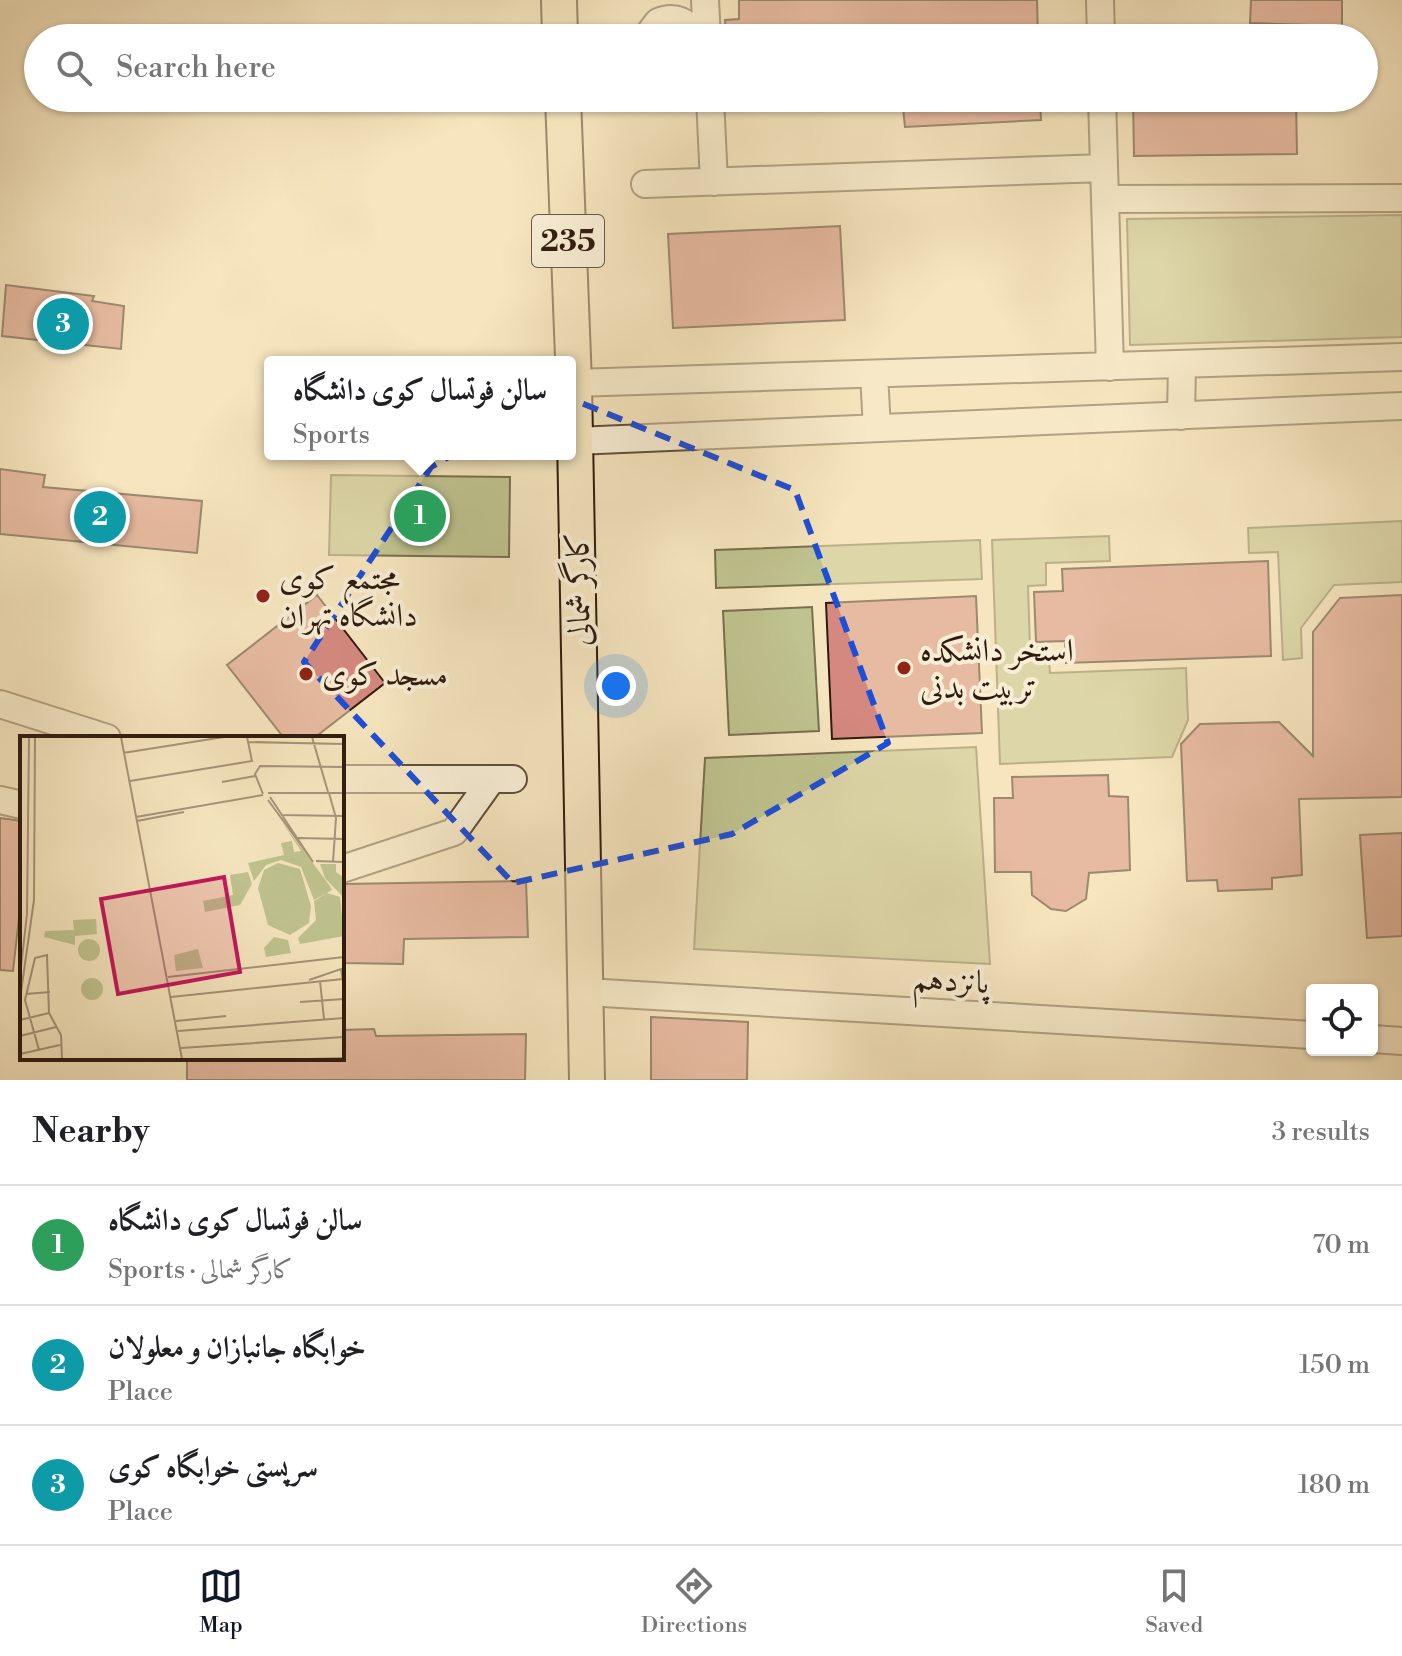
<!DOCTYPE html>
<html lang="en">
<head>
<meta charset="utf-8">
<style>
	:root { --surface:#fff; --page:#f6f6f6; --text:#202124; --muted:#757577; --line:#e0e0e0; --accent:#111827 }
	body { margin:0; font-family:"Libre Bodoni",Amiri,serif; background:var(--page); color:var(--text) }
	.controls { position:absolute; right:24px; bottom:24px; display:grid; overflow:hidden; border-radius:8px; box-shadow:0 2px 6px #0004 }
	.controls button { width:72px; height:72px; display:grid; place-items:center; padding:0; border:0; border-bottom:2px solid var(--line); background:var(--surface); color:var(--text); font:40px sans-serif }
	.you { position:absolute; left:616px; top:686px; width:28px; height:28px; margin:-20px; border:6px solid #fff; border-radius:50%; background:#1a73e8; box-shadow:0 0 0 12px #1a73e833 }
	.badge { display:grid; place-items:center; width:52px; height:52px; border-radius:50%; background:var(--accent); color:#fff; font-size:26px; font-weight:700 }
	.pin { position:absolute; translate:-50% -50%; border:4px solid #fff; box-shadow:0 2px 8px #0006 }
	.popup { position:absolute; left:264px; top:356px; width:312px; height:104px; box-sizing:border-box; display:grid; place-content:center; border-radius:8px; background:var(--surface); filter:drop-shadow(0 2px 6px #0005); font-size:26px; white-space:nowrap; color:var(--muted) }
	.popup b { font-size:30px; color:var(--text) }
	.popup::after { content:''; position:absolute; left:50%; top:100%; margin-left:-16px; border:16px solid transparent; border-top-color:var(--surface) }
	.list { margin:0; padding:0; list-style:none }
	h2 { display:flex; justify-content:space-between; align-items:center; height:104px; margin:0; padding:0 32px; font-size:34px }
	h2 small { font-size:26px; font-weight:400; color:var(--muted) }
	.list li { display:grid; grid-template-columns:52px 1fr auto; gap:24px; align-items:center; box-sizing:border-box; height:120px; padding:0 32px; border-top:2px solid var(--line) }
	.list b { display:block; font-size:30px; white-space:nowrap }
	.list p { margin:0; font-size:26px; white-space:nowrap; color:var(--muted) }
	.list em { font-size:26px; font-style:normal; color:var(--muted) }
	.icon { flex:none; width:44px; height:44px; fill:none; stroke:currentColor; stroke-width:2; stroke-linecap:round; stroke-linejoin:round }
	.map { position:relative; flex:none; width:1402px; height:1080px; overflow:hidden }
	.search { position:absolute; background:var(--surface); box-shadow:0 2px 6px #0004; left:24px; right:24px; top:24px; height:88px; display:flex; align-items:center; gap:20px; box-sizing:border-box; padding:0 28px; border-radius:44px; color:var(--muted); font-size:30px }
	.sheet { height:464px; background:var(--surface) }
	nav { display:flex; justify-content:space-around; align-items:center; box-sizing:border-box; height:112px; border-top:2px solid var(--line); background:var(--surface); font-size:22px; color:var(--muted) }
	nav a { display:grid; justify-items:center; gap:4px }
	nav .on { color:var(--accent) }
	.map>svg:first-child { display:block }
	.green { fill:#bfc38f; stroke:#776f4e; stroke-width:2 }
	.building { fill:#d4887f; stroke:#2f1b0e; stroke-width:2 }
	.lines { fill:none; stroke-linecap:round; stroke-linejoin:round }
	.minor-casing { stroke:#604e3a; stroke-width:30 }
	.major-casing { stroke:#2f1b0e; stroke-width:38 }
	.minor { stroke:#f8eed5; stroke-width:26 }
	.major { stroke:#f5e5be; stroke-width:34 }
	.marked { fill:none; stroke:#1d4ed8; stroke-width:6; stroke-dasharray:16 10; stroke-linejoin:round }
	.poi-dot { fill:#8f2418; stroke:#f8eed5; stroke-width:3 }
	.labels { text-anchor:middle; stroke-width:8; stroke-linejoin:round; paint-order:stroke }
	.shield { fill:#f8eed5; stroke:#6b5a4a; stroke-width:2 }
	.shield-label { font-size:30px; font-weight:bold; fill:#2f1b0e }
	.poi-label { font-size:32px; fill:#2f1b0e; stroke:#f8eed5; text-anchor:start }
	.street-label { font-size:32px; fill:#2f1b0e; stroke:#f8eed5 }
	.inset-road { fill:none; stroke:#a69478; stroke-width:2 }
	.view { fill:#c2185b; fill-opacity:0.15; stroke:#c2185b; stroke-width:4 }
	.inset-edge { fill:none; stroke:#2f1b0e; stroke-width:4 }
</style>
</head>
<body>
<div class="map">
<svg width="1402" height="1080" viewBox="0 0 1402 1080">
	<rect width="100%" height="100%" fill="#f5e5be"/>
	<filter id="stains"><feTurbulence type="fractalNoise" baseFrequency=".0025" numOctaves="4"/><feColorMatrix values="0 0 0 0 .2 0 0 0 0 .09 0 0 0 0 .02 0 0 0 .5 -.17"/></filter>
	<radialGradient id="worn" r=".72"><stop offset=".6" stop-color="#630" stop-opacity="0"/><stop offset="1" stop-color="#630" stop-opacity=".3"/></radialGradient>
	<!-- green -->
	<path class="green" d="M1402,215v122l-272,8 -3,-126z
		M331,475l179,2 -1,80 -180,-2z
		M1402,521v61l-68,3 -33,43 1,30 -19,2 -5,-108 -29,1 -1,-25z
		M1109,536l1,25 -64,2v22l-18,1 2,61h18l2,26 136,-5 2,52 -16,37 -172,7 -8,-224z
		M980,540l2,39 -266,9 -1,-38z
		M812,607l7,124 -90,4 -6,-124z
		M976,747l14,217 -296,-15 11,-191z"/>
	<!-- building -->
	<path class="building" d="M739,0h298l1,38h-312l-1,-18 14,-1z
		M1251,0h91v26l-92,-3z
		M902,98h138l1,22 -136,7z
		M1133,98h163l1,56 -163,2z
		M840,226l5,94 -172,8 -5,-94z
		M6,285l88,11 -2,5 32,5 -3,43 -119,-13z
		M0,469l45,6 -2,12 159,14 -5,52 -197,-19z
		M1268,561l3,95 -205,7 -1,-22 -29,1 -2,-50 29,-1 -1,-22z
		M317,595l68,88 -71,55h-30l-57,-73z
		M1402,595v202l-103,2 3,76 -30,3v11l-54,2 -1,-11 -30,1 -6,-137 19,-20 79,-2 34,34v-124l27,-34z
		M976,596l6,137 -150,6 -6,-136z
		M1108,775l1,21 19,1 2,73 -41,3 -3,26 -20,12 -15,-2 -19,-14 -1,-23h-36l-1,-74h19l-1,-21z
		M0,818l22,3v70l-9,80 -13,-1z
		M1402,833v103l-35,2 -7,-103z
		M526,881l2,56 -124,2 -1,25 -61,-1 1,-79z
		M651,1017l97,5 -1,58h-96z
		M374,1029l2,7 150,-2 -1,46h-338v-22h155v-28z"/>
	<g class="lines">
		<!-- minor casing -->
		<g class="minor-casing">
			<path id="minor" d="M705,0l2,38
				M1100,0l1,38
				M646,38l12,-16c17,-7 31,-1 37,16
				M710,98l4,84
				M1102,98l8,269
				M645,184l459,-16
				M1105,199l297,-1
				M874,375l3,53
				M574,383l828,-26
				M1181,416l1,-52
				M575,441l827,-35
				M0,704l107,34
				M342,779h171
				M0,800l22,5
				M342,869l112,-37 38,-53
				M586,992l726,43
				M1372,1039l30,2"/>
		</g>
		<!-- major casing -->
		<g class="major-casing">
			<path id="major" d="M559,0l1,38
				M563,98l11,285 13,697"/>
		</g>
		<!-- minor -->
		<use href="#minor" class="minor"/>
		<!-- major -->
		<use href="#major" class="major"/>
	</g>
	<!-- marked area -->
	<path d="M0 0H1402V1080H0ZM559,394l236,96 93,253 -156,91 -219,49 -209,-221 127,-195z" fill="#f5e5be" fill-opacity=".55" fill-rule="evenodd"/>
	<path class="marked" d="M559,394l236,96 93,253 -156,91 -219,49 -209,-221 127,-195z"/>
	<!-- markers -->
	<g class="poi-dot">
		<circle cx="263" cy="596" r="8"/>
		<circle cx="904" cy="668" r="8"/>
		<circle cx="306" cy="674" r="8"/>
	</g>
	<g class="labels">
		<!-- shield labels -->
		<rect class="shield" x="532" y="215" width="72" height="52" rx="6"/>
		<g class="shield-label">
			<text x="568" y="251">235</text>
		</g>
		<!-- poi labels -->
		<g class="poi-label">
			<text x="279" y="589">مجتمع کوی<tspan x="279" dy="37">دانشگاه تهران</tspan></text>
			<text x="920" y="661">استخر دانشکده<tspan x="920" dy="37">تربیت بدنی</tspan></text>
			<text x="322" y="685">مسجد کوی</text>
		</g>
		<!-- street labels -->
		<g class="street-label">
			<text transform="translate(578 589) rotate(-91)" y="11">کارگر شمالی</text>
			<text transform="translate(951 980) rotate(3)" y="11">پانزدهم</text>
		</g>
	</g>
	<!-- overview -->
	<g transform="translate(20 736)">
		<rect width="324" height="324" fill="#f5e5be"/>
		<path d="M262,86l48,64 2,4 -18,10 -13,-33 -20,-7 -15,5 -12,16 -6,-18 36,-8 -3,-12 11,-2 2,11 7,-1zM258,127l22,6 11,37 -2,17 -19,12 -22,-10 -10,-37 6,-18zM300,128h16v8l8,6v20l-19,-20zM228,136l4,12 -12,21 -35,7 -2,-11 30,-6 -3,-20zM307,157l13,4 4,39 -44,8 -2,-6 18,-18 -2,-19zM76,183l1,15 -22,2v9l-31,-8 1,-6 29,-1 -1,-10zM254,201l14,3 3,13 -25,4 -2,-9zM58 214a11 11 0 1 1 22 0a11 11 0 1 1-22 0ZM178,213l5,19 -27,3 -2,-16zM61 253a11 11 0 1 1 22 0a11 11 0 1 1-22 0Z" fill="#bfc38f"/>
		<path class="inset-road" d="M101,1l61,322M292,1l16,55M228,6l96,2M103,17l101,-16M110,45l122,-20 -5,-24M202,46l33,-6M248,57h76M309,57l7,25 -3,44M243,58l-8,-20 5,-8 84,1M250,61l43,65M248,64l43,59M261,79l63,1M116,81l127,-22M117,85l47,-9M278,102l46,1M296,125l28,1M0,240l7,-62 2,-177M148,241l176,-20M289,244l32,-11 3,19M300,245l4,38M6,258l24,-2M151,261l172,-18M0,263l14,-99 1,-163M280,266l44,-3M0,284l29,-7M156,285l50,-5M158,295l166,-13M0,300l36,-9M161,312l163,-11M19,314l-14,-50 10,-42 12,-3 2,58 12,22 1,24M0,318l40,-9M287,323l37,-1"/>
		<path class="view" d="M204,141l16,95 -122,22 -17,-95z"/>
		<rect width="324" height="324" class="inset-edge"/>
	</g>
	<rect width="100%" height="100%" filter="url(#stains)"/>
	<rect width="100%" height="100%" fill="url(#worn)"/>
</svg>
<div class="controls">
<button><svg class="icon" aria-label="locate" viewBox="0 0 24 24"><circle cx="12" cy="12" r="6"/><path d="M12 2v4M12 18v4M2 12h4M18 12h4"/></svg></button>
</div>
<div class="you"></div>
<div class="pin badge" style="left:420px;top:516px;background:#2e9e5b">1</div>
<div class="popup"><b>سالن فوتسال کوی دانشگاه</b>Sports</div>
<div class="pin badge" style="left:100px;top:517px;background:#0f9aa8">2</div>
<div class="pin badge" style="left:63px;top:324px;background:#0f9aa8">3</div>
<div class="search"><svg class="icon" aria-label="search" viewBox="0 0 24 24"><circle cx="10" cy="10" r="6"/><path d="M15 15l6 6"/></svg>Search here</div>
</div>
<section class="sheet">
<h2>Nearby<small>3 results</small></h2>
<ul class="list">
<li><span class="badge" style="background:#2e9e5b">1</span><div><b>سالن فوتسال کوی دانشگاه</b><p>Sports · کارگر شمالی</p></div><em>70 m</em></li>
<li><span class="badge" style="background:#0f9aa8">2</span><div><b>خوابگاه جانبازان و معلولان</b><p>Place</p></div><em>150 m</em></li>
<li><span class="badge" style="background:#0f9aa8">3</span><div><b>سرپستی خوابگاه کوی</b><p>Place</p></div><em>180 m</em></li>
</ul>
</section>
<nav>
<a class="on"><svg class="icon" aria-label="map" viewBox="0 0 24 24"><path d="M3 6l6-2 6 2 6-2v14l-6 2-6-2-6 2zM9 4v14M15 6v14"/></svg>Map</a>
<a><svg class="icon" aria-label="directions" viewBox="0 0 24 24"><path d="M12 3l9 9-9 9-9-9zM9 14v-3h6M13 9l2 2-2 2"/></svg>Directions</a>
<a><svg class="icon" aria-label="saved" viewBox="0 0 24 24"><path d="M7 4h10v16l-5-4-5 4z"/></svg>Saved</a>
</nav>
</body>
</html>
